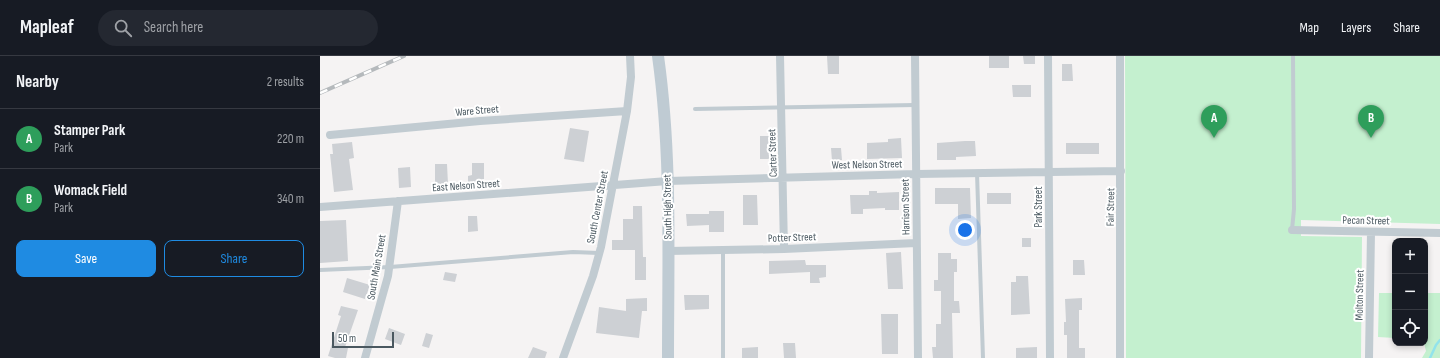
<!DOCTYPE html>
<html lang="en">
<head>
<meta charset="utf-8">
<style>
	:root { --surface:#171b24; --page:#242831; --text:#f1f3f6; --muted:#9ea1a6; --line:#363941; --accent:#1f8be2 }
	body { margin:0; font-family:"Sofia Sans Condensed",sans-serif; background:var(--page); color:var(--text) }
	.controls { position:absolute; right:12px; bottom:12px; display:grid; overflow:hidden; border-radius:8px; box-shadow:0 2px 6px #0003 }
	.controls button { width:36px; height:36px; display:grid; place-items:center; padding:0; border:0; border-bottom:1px solid var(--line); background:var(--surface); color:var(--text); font:20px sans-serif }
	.scale { position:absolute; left:12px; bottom:10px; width:62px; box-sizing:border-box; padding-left:4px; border:2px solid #4a5860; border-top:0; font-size:11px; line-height:14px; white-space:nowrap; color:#4a5860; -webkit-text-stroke:3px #fff; paint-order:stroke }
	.you { position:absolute; left:645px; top:174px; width:14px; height:14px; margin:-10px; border:3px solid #fff; border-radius:50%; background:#1a73e8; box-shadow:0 0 0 6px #1a73e833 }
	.badge { display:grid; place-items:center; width:26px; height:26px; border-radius:50%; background:var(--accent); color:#fff; font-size:13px; font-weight:700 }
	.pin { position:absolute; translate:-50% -33px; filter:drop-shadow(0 1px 2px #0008) }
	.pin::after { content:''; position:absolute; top:21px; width:14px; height:12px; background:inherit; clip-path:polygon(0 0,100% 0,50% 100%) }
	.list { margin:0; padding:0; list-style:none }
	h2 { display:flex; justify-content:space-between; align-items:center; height:52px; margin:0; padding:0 16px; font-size:17px }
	h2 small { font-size:13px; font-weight:400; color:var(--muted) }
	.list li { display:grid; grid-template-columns:26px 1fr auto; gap:12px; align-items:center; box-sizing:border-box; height:60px; padding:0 16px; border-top:1px solid var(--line) }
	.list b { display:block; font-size:15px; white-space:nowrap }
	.list p { margin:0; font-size:13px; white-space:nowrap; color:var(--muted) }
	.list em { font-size:13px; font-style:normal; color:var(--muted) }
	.actions { display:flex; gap:8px; padding:12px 16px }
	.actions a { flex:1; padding:9px 0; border:1px solid var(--accent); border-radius:8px; text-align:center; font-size:14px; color:var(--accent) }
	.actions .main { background:var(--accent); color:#fff }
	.icon { flex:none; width:22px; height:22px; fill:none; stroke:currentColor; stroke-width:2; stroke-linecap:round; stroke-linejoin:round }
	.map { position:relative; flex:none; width:1120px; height:302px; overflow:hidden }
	header { display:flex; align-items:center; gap:24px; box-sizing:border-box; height:56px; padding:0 20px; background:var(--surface); border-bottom:1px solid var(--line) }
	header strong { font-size:19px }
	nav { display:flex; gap:22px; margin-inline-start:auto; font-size:14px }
	.search { width:280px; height:36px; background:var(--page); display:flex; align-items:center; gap:10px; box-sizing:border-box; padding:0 14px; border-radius:22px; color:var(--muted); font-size:15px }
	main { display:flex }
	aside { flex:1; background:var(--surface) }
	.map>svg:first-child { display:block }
	.green { fill:#c4f0cf }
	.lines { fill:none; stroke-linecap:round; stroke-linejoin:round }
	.stream { stroke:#92e3eb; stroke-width:2.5 }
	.building { fill:#cdd0d4 }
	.service { stroke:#c1cbd1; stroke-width:4 }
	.minor { stroke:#c1cbd1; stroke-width:8 }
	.secondary { stroke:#bfcbd3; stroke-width:12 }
	.rail-casing { stroke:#b5b9bc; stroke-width:4 }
	.rail { stroke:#fff; stroke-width:2.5; stroke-dasharray:8; stroke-linecap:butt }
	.labels { text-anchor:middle; stroke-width:4; stroke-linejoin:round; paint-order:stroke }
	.street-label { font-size:11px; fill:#4a5860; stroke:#fff }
</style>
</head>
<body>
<header>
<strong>Mapleaf</strong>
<div class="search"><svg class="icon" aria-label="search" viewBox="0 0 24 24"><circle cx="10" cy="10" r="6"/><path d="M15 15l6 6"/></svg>Search here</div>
<nav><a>Map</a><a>Layers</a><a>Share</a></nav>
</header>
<main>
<aside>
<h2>Nearby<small>2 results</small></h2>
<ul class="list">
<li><span class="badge" style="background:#2e9e5b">A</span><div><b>Stamper Park</b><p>Park</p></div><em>220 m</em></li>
<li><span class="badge" style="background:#2e9e5b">B</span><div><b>Womack Field</b><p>Park</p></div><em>340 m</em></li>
</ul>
<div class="actions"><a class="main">Save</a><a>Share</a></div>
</aside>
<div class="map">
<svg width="1120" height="302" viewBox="0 0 1120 302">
	<rect width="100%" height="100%" fill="#f5f3f3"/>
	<!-- green -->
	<path class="green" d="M805,0h315v168l-139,-4v16l61,1 -1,121h-235z
		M1059,237h16v45l-17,-1z
		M1105,237h15v65h-18l4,-7 -2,-8h1z"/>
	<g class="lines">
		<!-- stream -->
		<path class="stream" d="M1110,302l6,-13 4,-5"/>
	</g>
	<!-- building -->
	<path class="building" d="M507,0h12v18h-11z
		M669,0h20v12h-20z
		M703,0h12v8h-11z
		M742,8h10l1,17h-11z
		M692,29h19v12h-18z
		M250,72l19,3 -5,31 -20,-3z
		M440,80h13v23h-13z
		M581,82l1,20 -35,1v-16l21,-1v-3z
		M645,85h10l1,15 -20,1v3h-19v-17z
		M32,86l2,16 -5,1 4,31 -19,2 -4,-38h3l-1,-10z
		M746,87h33v11h-33z
		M511,92h10l1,12 -10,1z
		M152,107h12v19h-16v-6l4,-1z
		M115,108h12l1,20h-13z
		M90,111l1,20 -12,1 -1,-20z
		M615,132h35l1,30 -13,1v-15h-23z
		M549,135h8v2l22,-1v18h-14v-2l-22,1v5h-12l-1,-19h19z
		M667,137h24v11h-24z
		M423,139h14l1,30h-15z
		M313,150h9l1,51h3v23h-11v-30h-23v-10h11v-21h10z
		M389,155h15v21h-15v-7l-22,1 -1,-12h23z
		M148,160h9l1,15 -10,1z
		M26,164l2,41 -28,2v-42z
		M702,182h9v9h-9z
		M581,196l2,37h-15l-2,-36z
		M618,197h13v6h6v13h-3v29h5l1,12h-8l1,45h-20l-1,-11h4v-23h5v-33h-7v-11h4z
		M485,204l1,5h20v12l-7,1 1,5h-10v-11l-41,2v-13z
		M753,204h11l1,15h-12z
		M125,216l12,2 -2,8 -12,-2z
		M696,220h12l2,38 -19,1v-33h5z
		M27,222l23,7 -5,14 -22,-7z
		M364,239h25v14l-24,1z
		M327,242v13h-5l-3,27 -43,-5 3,-26 27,4v-12z
		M762,242v12h-3v38h6v10h-18v-23h-3v-13h2l-1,-23z
		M21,250l17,4 -13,37 3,1 -2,10h-11l-7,-2 13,-40 -3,-1z
		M561,258h17v40h-16z
		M69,272l16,6 -4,11 -16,-6z
		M106,277l7,2 -4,13 -7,-2z
		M463,287h12l1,15h-12z
		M213,291l14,5 -2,6h-17z
		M438,291v11h-16v-10z
		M717,291v11h-21v-10z"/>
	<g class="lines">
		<!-- service -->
		<path class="service" d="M375,53l220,-4
			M657,117l6,185
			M972,174l2,-21 -1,-153
			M0,214l70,-3 183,-15 26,1
			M403,302v-108"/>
		<!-- minor -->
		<path class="minor" d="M460,0l4,193
			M595,0l3,302
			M728,0l2,302
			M10,79l150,-14 147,-10
			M0,151l348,-26 248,-7 205,-3
			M972,174l148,3
			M348,195l116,-2 132,-6
			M45,302l23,-82 10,-75
			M243,302l30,-82 8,-29 26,-136 4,-34 -1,-21
			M800,302v-302
			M1049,302l2,-126"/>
		<!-- secondary -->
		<path class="secondary" d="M338,0c14,100 10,202 10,302"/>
		<!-- rail casing -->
		<g class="rail-casing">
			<path id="rail" d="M0,37l84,-37"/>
		</g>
		<!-- rail -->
		<use href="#rail" class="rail"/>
	</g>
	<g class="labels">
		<!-- street labels -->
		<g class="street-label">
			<text transform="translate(157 54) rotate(-5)" y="4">Ware Street</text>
			<text transform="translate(452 97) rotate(-92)" y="4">Carter Street</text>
			<text transform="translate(547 108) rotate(-1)" y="4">West Nelson Street</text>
			<text transform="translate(146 129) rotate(-4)" y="4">East Nelson Street</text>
			<text transform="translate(277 151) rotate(-79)" y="4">South Center Street</text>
			<text transform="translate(347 151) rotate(-91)" y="4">South High Street</text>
			<text transform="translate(585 151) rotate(-91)" y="4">Harrison Street</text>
			<text transform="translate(718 151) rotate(-90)" y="4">Park Street</text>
			<text transform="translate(790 151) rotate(-89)" y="4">Fair Street</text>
			<text transform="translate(1046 164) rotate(1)" y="4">Pecan Street</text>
			<text transform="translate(472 181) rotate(-2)" y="4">Potter Street</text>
			<text transform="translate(56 211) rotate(-80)" y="4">South Main Street</text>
			<text transform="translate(1039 239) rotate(-89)" y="4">Molton Street</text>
		</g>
	</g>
</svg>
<div class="controls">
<button>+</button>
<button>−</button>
<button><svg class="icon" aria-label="locate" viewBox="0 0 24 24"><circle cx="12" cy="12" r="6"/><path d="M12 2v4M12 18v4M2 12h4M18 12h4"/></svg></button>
</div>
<div class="scale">50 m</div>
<div class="you"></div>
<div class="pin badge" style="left:894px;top:82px;background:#2e9e5b">A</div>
<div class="pin badge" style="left:1051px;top:82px;background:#2e9e5b">B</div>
</div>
</main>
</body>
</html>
